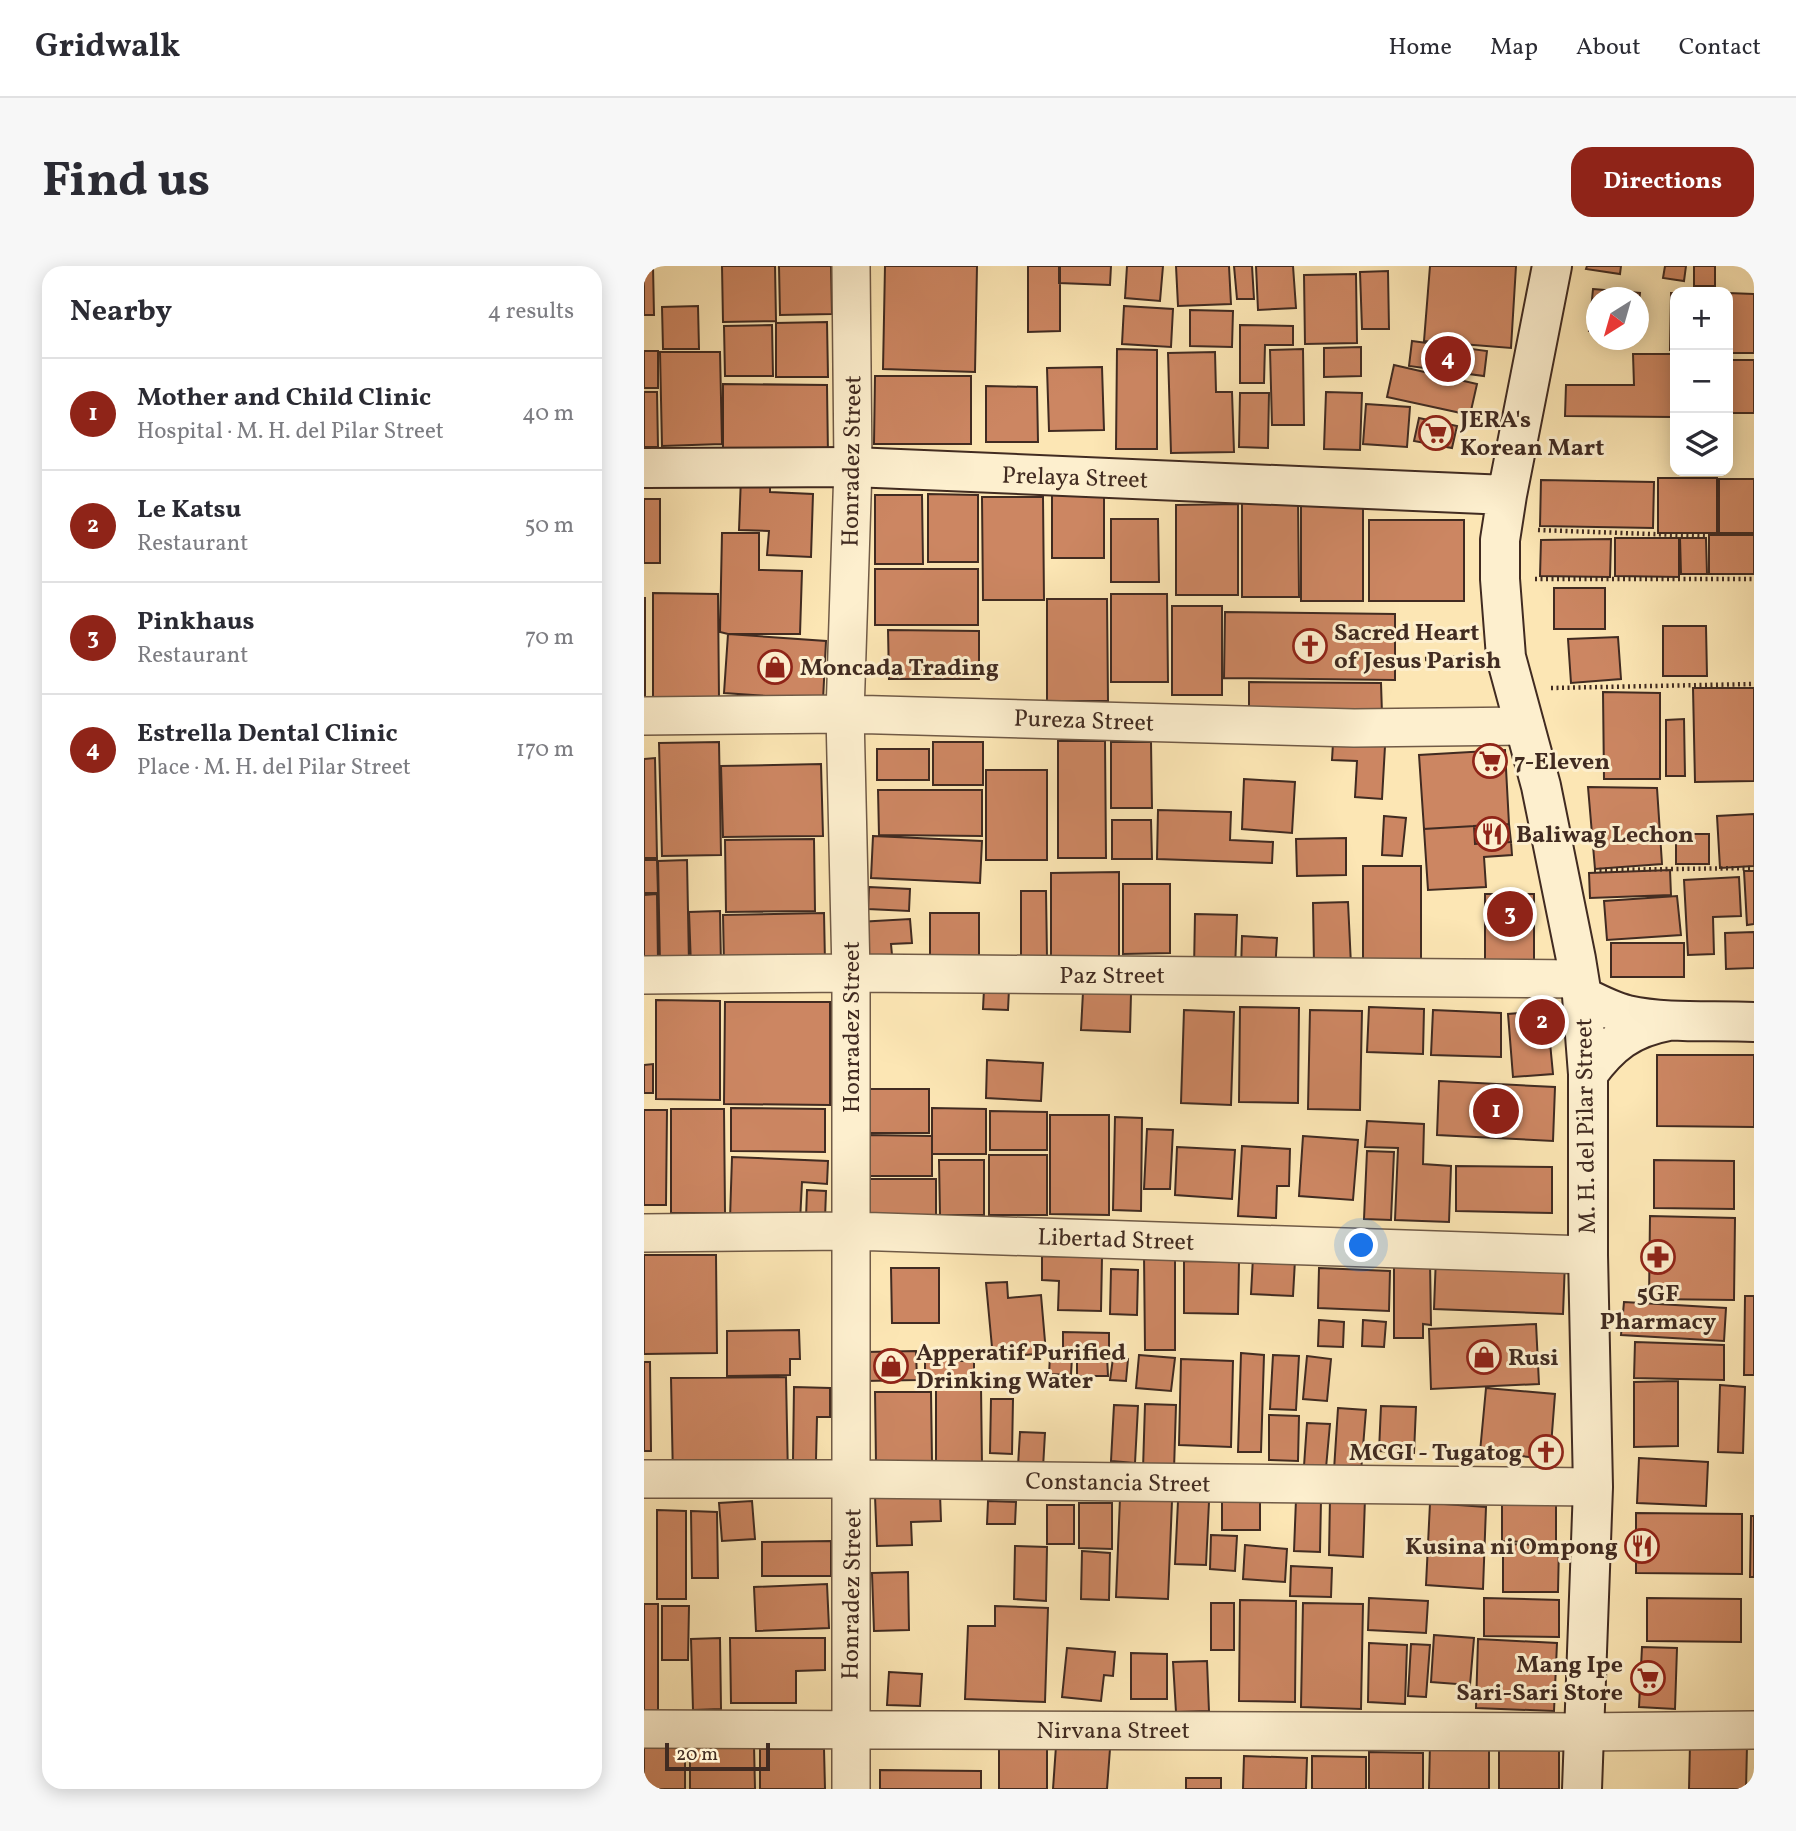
<!DOCTYPE html>
<html lang="en">
<head>
<meta charset="utf-8">
<style>
	:root { --surface:#fff; --page:#f7f7f7; --text:#2b2b33; --muted:#7c7c81; --line:#e1e1e2; --accent:#8f2418 }
	body { margin:0; font-family:Vollkorn,serif; background:var(--page); color:var(--text) }
	.controls { position:absolute; right:21px; top:21px; display:grid; overflow:hidden; border-radius:14px; box-shadow:0 4px 18px #0003 }
	.controls button { width:63px; height:63px; display:grid; place-items:center; padding:0; border:0; border-bottom:2px solid var(--line); background:var(--surface); color:var(--text); font:35px sans-serif }
	.compass { position:absolute; left:942px; top:21px; width:63px; height:63px; border-radius:50%; background:var(--surface); box-shadow:0 4px 18px #0003; rotate:217deg }
	.scale { position:absolute; left:21px; bottom:18px; width:105px; box-sizing:border-box; padding-left:7px; border:4px solid #412b21; border-top:0; font-size:19px; line-height:24px; white-space:nowrap; color:#412b21; -webkit-text-stroke:5px #fdefce; paint-order:stroke }
	.you { position:absolute; left:718px; top:980px; width:24px; height:24px; margin:-18px; border:5px solid #fff; border-radius:50%; background:#1a73e8; box-shadow:0 0 0 10px #1a73e833 }
	.badge { display:grid; place-items:center; width:46px; height:46px; border-radius:50%; background:var(--accent); color:#fff; font-size:23px; font-weight:700 }
	.pin { position:absolute; translate:-50% -50%; border:4px solid #fff; box-shadow:0 2px 7px #0006 }
	.list { margin:0; padding:0; list-style:none }
	h2 { display:flex; justify-content:space-between; align-items:center; height:91px; margin:0; padding:0 28px; font-size:30px }
	h2 small { font-size:23px; font-weight:400; color:var(--muted) }
	.list li { display:grid; grid-template-columns:46px 1fr auto; gap:21px; align-items:center; box-sizing:border-box; height:112px; padding:0 28px; border-top:2px solid var(--line) }
	.list b { display:block; font-size:26px; white-space:nowrap }
	.list p { margin:0; font-size:23px; white-space:nowrap; color:var(--muted) }
	.list em { font-size:23px; font-style:normal; color:var(--muted) }
	.icon { flex:none; width:38px; height:38px; fill:none; stroke:currentColor; stroke-width:2; stroke-linecap:round; stroke-linejoin:round }
	.map { position:relative; flex:none; width:1110px; height:1523px; overflow:hidden; border-radius:21px }
	header { display:flex; align-items:center; gap:42px; box-sizing:border-box; height:98px; padding:0 35px; background:var(--surface); border-bottom:2px solid var(--line) }
	header strong { font-size:33px }
	nav { display:flex; gap:38px; margin-inline-start:auto; font-size:24px }
	.intro { display:flex; align-items:center; justify-content:space-between; box-sizing:border-box; height:168px; padding:0 42px }
	h1 { margin:0; font-size:49px }
	.button { padding:18px 32px; border-radius:21px; background:var(--accent); color:#fff; font-size:24px; font-weight:700 }
	main { display:flex; gap:42px; padding:0 42px }
	aside { flex:1; background:var(--surface); border-radius:21px; box-shadow:0 4px 18px #0003 }
	.map>svg:first-child { display:block }
	.building { fill:#cc8662; stroke:#412b21; stroke-width:2 }
	.lines { fill:none; stroke-linecap:round; stroke-linejoin:round }
	.street-casing { stroke:#705a46; stroke-width:40 }
	.secondary-casing { stroke:#412b21; stroke-width:42 }
	.path { stroke:#412b21; stroke-width:4.5; stroke-dasharray:2 3.5; stroke-linecap:butt }
	.street { stroke:#fdefce; stroke-width:37 }
	.secondary { stroke:#fdefce; stroke-width:38 }
	.labels { text-anchor:middle; stroke-width:6; stroke-linejoin:round; paint-order:stroke }
	.poi-label { font-size:24px; font-weight:bold; fill:#412b21; stroke:#fdefce; text-anchor:start }
	.street-label { font-size:24px; fill:#412b21; stroke:#fdefce }
</style>
</head>
<body>
<header>
<strong>Gridwalk</strong>
<nav><a>Home</a><a>Map</a><a>About</a><a>Contact</a></nav>
</header>
<div class="intro"><h1>Find us</h1><a class="button">Directions</a></div>
<main>
<aside>
<h2>Nearby<small>4 results</small></h2>
<ul class="list">
<li><span class="badge">1</span><div><b>Mother and Child Clinic</b><p>Hospital · M. H. del Pilar Street</p></div><em>40 m</em></li>
<li><span class="badge">2</span><div><b>Le Katsu</b><p>Restaurant</p></div><em>50 m</em></li>
<li><span class="badge">3</span><div><b>Pinkhaus</b><p>Restaurant</p></div><em>70 m</em></li>
<li><span class="badge">4</span><div><b>Estrella Dental Clinic</b><p>Place · M. H. del Pilar Street</p></div><em>170 m</em></li>
</ul>
</aside>
<div class="map">
<svg width="1110" height="1523" viewBox="0 0 1110 1523">
	<rect width="100%" height="100%" fill="#fce6b4"/>
	<filter id="stains"><feTurbulence type="fractalNoise" baseFrequency=".00286" numOctaves="4"/><feColorMatrix values="0 0 0 0 .2 0 0 0 0 .09 0 0 0 0 .02 0 0 0 .5 -.17"/></filter>
	<radialGradient id="worn" r=".72"><stop offset=".6" stop-color="#630" stop-opacity="0"/><stop offset="1" stop-color="#630" stop-opacity=".3"/></radialGradient>
	<!-- building -->
	<path class="building" d="M0,0h9l1,49h-10z
		M78,0h53l1,55 -53,1z
		M135,0h52l1,48 -52,1z
		M241,0h92l-2,106 -92,-3z
		M384,0h32v65l-32,1z
		M415,0h52l-1,19 -51,-2z
		M483,0h36l-3,35 -35,-3z
		M532,0h53l2,38 -53,2z
		M590,0h18l2,33h-17z
		M612,0h37l3,42 -38,2z
		M786,0h86l-5,82 -87,-7z
		M943,0h34l-1,8 -34,-5z
		M1021,0h21l-2,15 -21,-3z
		M1050,0h21v20h-21z
		M744,5l1,58h-27l-2,-57z
		M712,8l1,69 -52,1 -1,-69z
		M949,23l47,4 -2,18v-13h-42v33h-7z
		M1027,27h4v57h-5z
		M1084,27l26,1v59h-26z
		M54,40l1,43h-36l-1,-42z
		M480,40l49,3 -2,38 -49,-3z
		M546,44l43,1 -1,36 -42,-1z
		M183,56l1,55h-52v-54z
		M128,59l1,51h-48l-1,-50z
		M596,59l53,1v19h-28l-1,38h-24z
		M768,75l75,10 -3,25 -75,-10z
		M717,81v29l-37,1v-29z
		M473,83l40,1v99h-41z
		M659,83l1,76h-32l-2,-75z
		M0,85h14v37h-14z
		M16,86h60l2,92 -60,2z
		M571,86l1,40h16l2,60 -63,1 -3,-100z
		M989,88h39v63l-107,-1 1,-31h68z
		M1084,94h26v53h-26z
		M750,99l83,19 -7,31 -83,-18z
		M458,101l2,63 -55,1 -2,-63z
		M231,110h96v68h-97z
		M79,118l104,1 1,70 -105,-1z
		M342,120l51,1 1,55h-52z
		M0,126h13l1,55h-14z
		M682,126l36,1 -2,57 -36,-1z
		M596,127h29l-1,55 -29,-1z
		M722,138l44,3 -3,40 -44,-3z
		M775,152l38,8 -5,22 -38,-7z
		M97,211l29,1v14l43,2 -2,63 -44,-2 2,-24 -30,-1z
		M1014,212h59v55h-59z
		M1075,213h35v54h-35z
		M897,214l113,2 -1,46 -113,-2z
		M284,228l50,1v67h-50z
		M231,229h47l1,69h-48z
		M408,229h52v63h-52z
		M338,231h61l1,103h-61z
		M598,232l56,1 1,98h-57z
		M0,233h16v64h-16z
		M594,238v91h-62v-90z
		M657,239h62v96h-62z
		M467,253h47l1,63h-48z
		M725,254h95v81h-95z
		M78,267h37v37l43,1 -2,63h-72l-8,-2z
		M1065,269h45v39h-45z
		M971,272h64v39l-64,-1z
		M1036,272h26l1,36h-26z
		M967,273l-1,38 -70,-1 1,-36z
		M231,303h103v56h-103z
		M910,322h51v41h-51z
		M9,327l65,1 1,105 -66,1z
		M467,328h56l1,88h-57z
		M0,332h1v104h-1z
		M403,333h60l1,102h-61z
		M528,340h50v89h-50z
		M581,346l170,2v66l-171,-2z
		M1019,360h43l1,50h-44z
		M244,364l91,1v48h-90z
		M84,368l98,7 -3,59 -99,-7z
		M974,371l3,42 -50,4 -3,-44z
		M605,416l132,1 1,31h-133z
		M1049,422h61v93l-59,1z
		M959,426l57,1v86h-56z
		M1040,453l1,57h-19v-56z
		M414,475h47l1,117h-48z
		M75,476l2,113 -59,1 -3,-113z
		M289,476h50v43h-50z
		M467,476h40l1,66h-41z
		M689,477l52,3 -3,53 -27,-2 2,-36 -25,-1z
		M233,483h52v31h-52z
		M861,484l4,74 -85,5 -5,-74z
		M11,492l2,100h-13v-99z
		M177,498l2,72 -100,1 -2,-71z
		M342,504h61v90h-61z
		M600,513l51,3 -3,51 -50,-4z
		M944,521l69,1 5,76 -67,5z
		M234,524h104v46l-103,-1z
		M514,544l73,2 -1,28 43,2 -1,21 -115,-4z
		M1110,548v52l-34,2 -3,-52z
		M740,550l22,2 -4,38 -20,-1z
		M468,554h39l1,39h-40z
		M865,558l2,18 -36,2 -1,-18z
		M830,560l1,18 36,-2 1,13 -28,2 2,30 -58,3 -4,-61z
		M1032,568h33v30h-33z
		M229,570l109,5 -2,42 -109,-5z
		M702,572v37l-49,1 -1,-37z
		M170,573l1,72 -89,1 -1,-72z
		M0,594h13l1,33h-14z
		M43,594l2,104 -29,1 -2,-104z
		M719,600h58v93h-58z
		M1026,604l1,25 -81,3 -1,-25z
		M1100,605h10v53l-7,1z
		M475,606v88h-68v-87z
		M1095,611l2,39 -28,1 1,37 -26,1 -4,-75z
		M479,618h47v69l-47,1z
		M225,621l41,2 -1,22 -41,-2z
		M377,625h25l1,67h-26z
		M13,628l1,66h-14v-65z
		M841,628h49v75l-49,-1z
		M1033,630l4,39 -74,5 -3,-39z
		M704,636l3,63 -37,1 -1,-63z
		M76,645l1,55h-30l-2,-54z
		M180,647l1,50 -101,2 -1,-50z
		M286,647h49v58h-49z
		M551,648l42,1 -2,55 -41,-1z
		M266,653l2,24 -21,1 2,22 -33,1 -2,-45z
		M1110,666v36l-28,1 -1,-36z
		M598,670l35,2 -2,34 -34,-2z
		M967,677h73v34h-73z
		M340,723h25l-1,21 -25,-1z
		M439,726l48,2 -1,38 -49,-2z
		M12,734l64,1v99l-64,-1z
		M81,736h105v103l-106,-1z
		M596,741l59,1 -1,95 -59,-1z
		M725,741l55,2 -1,45 -56,-2z
		M540,744l50,2 -3,93 -50,-2z
		M666,744l52,1 -2,99 -52,-1z
		M789,744l68,3v44l-70,-2z
		M903,745l6,63 -40,3 -5,-63z
		M1013,789h97v72l-97,-1z
		M343,794l56,3 -2,38 -55,-3z
		M9,798v29h-9v-28z
		M795,815l116,6 -2,54 -116,-6z
		M223,823h62v44h-62z
		M87,842l94,1v43l-94,-1z
		M288,842l54,1v45h-54z
		M27,843h53l1,104h-54z
		M0,844h23l-1,95h-22z
		M346,845l57,1v38h-57z
		M406,849h59v100l-59,-1z
		M471,851l27,1 -1,93 -28,-1z
		M723,855l57,3 -1,40 28,2 -2,56 -54,-2 3,-72 -33,-1z
		M503,863l26,1 -3,59h-26z
		M223,869l65,1v40h-64z
		M659,870l55,4 -5,60 -54,-4z
		M598,880l48,3 -1,37h-12l-1,32 -38,-2z
		M533,881l58,3 -3,49 -57,-4z
		M723,885l27,1 -3,68 -27,-1z
		M345,889h58v60h-58z
		M88,891l96,4 -1,23 -25,-2 -2,40 -70,-3z
		M295,894h45v55h-44z
		M1010,894l80,1v48l-80,-1z
		M812,900l96,1v46l-96,-2z
		M226,913h66v36l-66,1z
		M163,924l19,1 -1,28 -19,-1z
		M1006,950l85,2 -1,82 -85,-1z
		M500,988h31v96h-30z
		M0,989h72l1,98 -73,1z
		M398,990l60,1 -1,54 -43,-1 1,-29 -17,-1z
		M792,990l129,5 -2,53 -129,-5z
		M609,991l42,3 -2,36 -42,-2z
		M540,995l55,1 -1,52 -54,-1z
		M750,995h36l1,64 -8,-1v14h-29z
		M247,1002h48v55h-47z
		M675,1002l71,3 -1,40 -71,-3z
		M467,1003l27,1 -1,45 -27,-1z
		M363,1016l1,16 33,-3 5,58 -53,5 -7,-75z
		M1101,1030h9v79h-10z
		M980,1036l102,6 -2,33 -103,-6z
		M675,1054l25,2 -1,25 -25,-1z
		M719,1054l23,2 -2,25 -22,-1z
		M892,1058l3,60 -108,5 -2,-60z
		M155,1064l1,29h-10v16l-63,1v-45z
		M419,1066l46,1v19h-46z
		M991,1076l89,3v35l-90,-2z
		M281,1084l32,1 -1,10h18v16l-49,-1z
		M272,1085l1,29 -52,1v-29z
		M597,1087l23,2 -3,97h-23z
		M495,1089l36,3 -4,33 -35,-3z
		M629,1089l26,1 -3,54 -26,-1z
		M406,1090l22,1 -1,18 -22,-1z
		M433,1090h30l1,20h-31z
		M663,1090l24,3 -4,42 -24,-2z
		M469,1092l15,1 -2,22 -16,-1z
		M537,1093l52,2 -2,86 -52,-2z
		M0,1096h6l1,89h-7z
		M142,1111l2,101 -115,1 -2,-101z
		M1034,1115v65l-44,1v-65z
		M1076,1119l25,2 -2,66 -25,-1z
		M292,1120h45l1,79 -46,1z
		M150,1121l36,1v29h-13l-1,43h-23z
		M842,1122l69,6 -5,65 -70,-7z
		M231,1126h56l1,70 -56,1z
		M347,1133h22l-1,55 -22,-1z
		M501,1138l31,1 -2,65 -31,-1z
		M470,1139l24,1 -3,57 -24,-2z
		M737,1140l35,1 -2,46 -35,-2z
		M694,1142l28,2 -5,62 -27,-2z
		M625,1149l30,1 -1,45 -29,-1z
		M663,1157l23,1 -4,44 -22,-2z
		M376,1166l25,1 -2,35 -25,-2z
		M995,1192l69,4 -2,44 -69,-3z
		M296,1228l1,27 -30,1 1,23 -35,1 -2,-50z
		M616,1231v33h-38v-32z
		M686,1231l35,1 -2,59 -34,-2z
		M476,1232l52,3 -4,98 -52,-2z
		M858,1232l54,1v44l-54,-2z
		M652,1233l25,1 -1,52 -26,-1z
		M108,1235l3,38 -33,2 -3,-38z
		M344,1235l28,1 -1,22h-28z
		M534,1235l31,1 -3,63 -31,-1z
		M435,1237h33v46l-33,-1z
		M786,1237l56,4 -3,82 -57,-4z
		M403,1239h27v39h-27z
		M13,1244l29,1v88h-29z
		M47,1245l26,1 1,66h-26z
		M992,1247l106,1v60l-106,-1z
		M1107,1250h3v61h-4z
		M567,1269l26,1 -2,35 -25,-2z
		M187,1275v35h-69v-34z
		M859,1278l56,1 -1,47h-55z
		M601,1279l42,4 -2,33 -42,-3z
		M371,1280l32,1 -1,54 -32,-2z
		M438,1285l28,2 -1,47 -28,-1z
		M647,1300l41,2 -1,29 -41,-1z
		M264,1306l1,58 -35,1 -2,-58z
		M183,1318l2,44 -73,3 -2,-44z
		M725,1332l59,3 -2,32 -58,-3z
		M840,1332l75,2v37l-75,-1z
		M1003,1332l94,1v43l-94,-1z
		M596,1334l56,1 -1,101 -56,-1z
		M567,1337h23v47h-23z
		M659,1337l60,1 -2,105 -60,-2z
		M0,1338h14v110l-14,-1z
		M18,1340h27l-1,54h-26z
		M351,1340l53,2 -3,94 -80,-3 3,-73h27z
		M790,1369l40,3 -4,47 -39,-3z
		M76,1372l1,71 -28,1 -2,-71z
		M86,1372h95v32l-29,1v32h-65z
		M834,1373l79,4 -3,68 -78,-3z
		M725,1377l38,2 -2,59 -37,-2z
		M767,1378l19,1 -4,52 -18,-1z
		M998,1381l35,1 -2,61 -36,-2z
		M423,1382l48,4 -2,24 -9,-1 -3,26 -39,-4z
		M487,1387l36,1v45h-36z
		M563,1395l2,50 -33,1 -3,-50z
		M245,1406l33,2 -2,32 -33,-1z
		M786,1477l59,1v45h-60z
		M855,1477l60,1v45h-60z
		M355,1478l48,1v44h-48z
		M1046,1478l57,2 -1,43h-57z
		M46,1479h64l1,44h-65z
		M412,1480l54,3 -3,40h-54z
		M41,1481v42h-41v-41z
		M116,1483h64l1,40h-65z
		M725,1486l54,1v36h-54z
		M600,1490l63,2 -1,31h-63z
		M668,1490l54,1v32h-54z
		M236,1504l101,1v18h-101z
		M542,1512h35v11h-35z"/>
	<g class="lines">
		<!-- street casing -->
		<g class="street-casing">
			<path id="street" d="M207,0l2,201 -8,247 6,259v816
				M0,450l201,-2 509,14 171,-2
				M0,709l207,-2 728,6
				M0,967l208,-2 736,24
				M0,1213h208l741,8
				M0,1463l939,3 171,-2"/>
		</g>
		<!-- secondary casing -->
		<g class="secondary-casing">
			<path id="secondary" d="M908,0l-45,229 -7,45v39l6,78 35,129 35,173 6,37 6,78v181l5,232 -11,302
				M0,202l209,-1 654,28
				M938,730c14,7 29,15 45,19 41,9 86,5 127,7
				M944,808c22,-30 42,-46 80,-53"/>
		</g>
		<!-- path -->
		<path class="path" d="M894,264l168,6
			M891,313h219
			M781,393l44,-2
			M907,422l203,-4
			M950,604l160,-2"/>
		<!-- street -->
		<use href="#street" class="street"/>
		<!-- secondary -->
		<use href="#secondary" class="secondary"/>
	</g>
	<!-- icons -->
	<defs>
		<g id="supermarket-ring" transform="scale(1.75)"><circle r="9.5" fill="#fdefce" stroke="#8f2418" stroke-width="1.5"/><path d="M-6-5.5h2.5l.6 2H6L4.5 2H-2.5L-4.4-4H-6ZM-1.5 3.2a1.3 1.3 0 1 0 .1 0ZM3 3.2a1.3 1.3 0 1 0 .1 0Z" fill="#8f2418"/></g>
		<g id="church-ring" transform="scale(1.75)"><circle r="9.5" fill="#fdefce" stroke="#8f2418" stroke-width="1.5"/><path d="M-1.2-6h2.4v3.5h3.3v2.4h-3.3V6h-2.4V-.1h-3.3v-2.4h3.3Z" fill="#8f2418"/></g>
		<g id="shop-ring" transform="scale(1.75)"><circle r="9.5" fill="#fdefce" stroke="#8f2418" stroke-width="1.5"/><path d="M-5-2.5h2.3a2.7 3.5 0 0 1 5.4 0H5L5.5 6h-11ZM-1.5-2.5h3a1.5 2.3 0 0 0-3 0Z" fill="#8f2418"/></g>
		<g id="restaurant-ring" transform="scale(1.75)"><circle r="9.5" fill="#fdefce" stroke="#8f2418" stroke-width="1.5"/><path d="M-5-6h1v4h1v-4h1v4h1v-4h1v5L-1.5 .5V6h-2V.5L-5-1ZM5-6V6H3V1.5H1.5Q1.5-4 5-6Z" fill="#8f2418"/></g>
		<g id="pharmacy-ring" transform="scale(1.75)"><circle r="9.5" fill="#fdefce" stroke="#8f2418" stroke-width="1.5"/><path d="M-2-6h4v4h4v4h-4v4h-4v-4h-4v-4h4Z" fill="#8f2418"/></g>
	</defs>
	<g fill-rule="evenodd">
		<use href="#supermarket-ring" x="792" y="167"/>
		<use href="#church-ring" x="666" y="380"/>
		<use href="#shop-ring" x="131" y="401"/>
		<use href="#supermarket-ring" x="846" y="495"/>
		<use href="#restaurant-ring" x="848" y="568"/>
		<use href="#pharmacy-ring" x="1014" y="991"/>
		<use href="#shop-ring" x="840" y="1091"/>
		<use href="#shop-ring" x="247" y="1100"/>
		<use href="#church-ring" x="902" y="1186"/>
		<use href="#restaurant-ring" x="998" y="1280"/>
		<use href="#supermarket-ring" x="1004" y="1412"/>
	</g>
	<g class="labels">
		<!-- poi labels -->
		<g class="poi-label">
			<text x="816" y="161">JERA's<tspan x="816" dy="28">Korean Mart</tspan></text>
			<text x="690" y="374">Sacred Heart<tspan x="690" dy="28">of Jesus Parish</tspan></text>
			<text x="156" y="409">Moncada Trading</text>
			<text x="870" y="503">7-Eleven</text>
			<text x="872" y="576">Baliwag Lechon</text>
			<text x="1014" y="1035" text-anchor="middle">5GF<tspan x="1014" dy="28">Pharmacy</tspan></text>
			<text x="272" y="1094">Apperatif Purified<tspan x="272" dy="28">Drinking Water</tspan></text>
			<text x="864" y="1099">Rusi</text>
			<text x="878" y="1194" text-anchor="end">MCGI - Tugatog</text>
			<text x="974" y="1288" text-anchor="end">Kusina ni Ompong</text>
			<text x="979" y="1406" text-anchor="end">Mang Ipe<tspan x="979" dy="28">Sari-Sari Store</tspan></text>
		</g>
		<!-- street labels -->
		<g class="street-label">
			<text transform="translate(207 195) rotate(-89)" y="8">Honradez Street</text>
			<text transform="translate(431 211) rotate(2)" y="8">Prelaya Street</text>
			<text transform="translate(440 454) rotate(2)" y="8">Pureza Street</text>
			<text x="468" y="717">Paz Street</text>
			<text transform="translate(207 761) rotate(-90)" y="8">Honradez Street</text>
			<text transform="translate(941 860) rotate(-91)" y="8">M. H. del Pilar Street</text>
			<text transform="translate(472 973) rotate(2)" y="8">Libertad Street</text>
			<text transform="translate(474 1216) rotate(1)" y="8">Constancia Street</text>
			<text transform="translate(207 1328) rotate(-89)" y="8">Honradez Street</text>
			<text x="469" y="1472">Nirvana Street</text>
		</g>
	</g>
	<rect width="100%" height="100%" filter="url(#stains)"/>
	<rect width="100%" height="100%" fill="url(#worn)"/>
</svg>
<div class="controls">
<button>+</button>
<button>−</button>
<button><svg class="icon" aria-label="layers" viewBox="0 0 24 24"><path d="M12 4l9 5-9 5-9-5zM3 14l9 5 9-5"/></svg></button>
</div>
<svg class="compass" viewBox="-18 -18 36 36"><path d="M0-13l5 13h-10z" fill="#e53935"/><path d="M0 13l5-13h-10z" fill="#7c7c81"/></svg>
<div class="scale">20 m</div>
<div class="you"></div>
<div class="pin badge" style="left:852px;top:845px">1</div>
<div class="pin badge" style="left:898px;top:756px">2</div>
<div class="pin badge" style="left:866px;top:648px">3</div>
<div class="pin badge" style="left:804px;top:93px">4</div>
</div>
</main>
</body>
</html>
